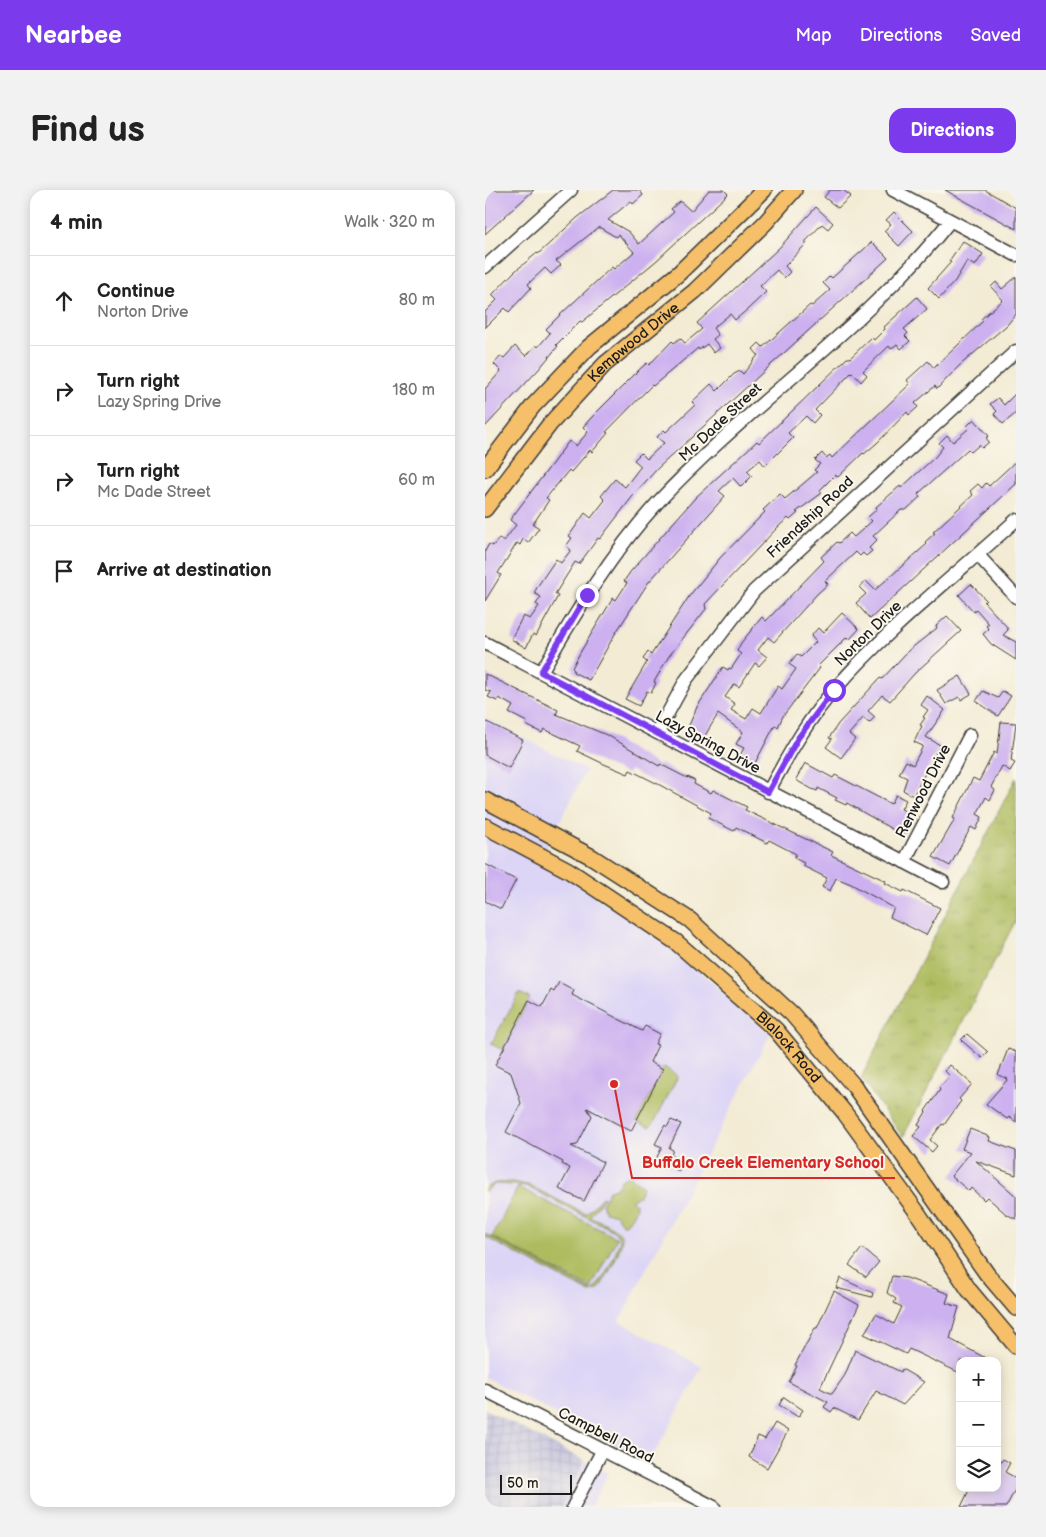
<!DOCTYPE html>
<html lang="en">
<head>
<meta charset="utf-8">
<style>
	:root { --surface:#fff; --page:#f2f2f2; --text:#222; --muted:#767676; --line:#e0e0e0; --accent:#7c3aed }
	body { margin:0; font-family:"Balsamiq Sans",sans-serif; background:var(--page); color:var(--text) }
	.controls { position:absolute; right:15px; bottom:15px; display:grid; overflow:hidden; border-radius:10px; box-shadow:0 2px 12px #0003 }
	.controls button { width:45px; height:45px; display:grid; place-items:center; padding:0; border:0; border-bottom:1px solid var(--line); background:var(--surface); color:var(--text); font:25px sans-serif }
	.scale { position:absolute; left:15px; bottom:12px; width:72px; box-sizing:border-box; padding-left:5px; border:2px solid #1c1c1c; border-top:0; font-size:14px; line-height:18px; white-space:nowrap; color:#1c1c1c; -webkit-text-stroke:4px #fbf7ec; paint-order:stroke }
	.stop { position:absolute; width:15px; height:15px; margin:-11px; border:4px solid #7c3aed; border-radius:50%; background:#fff }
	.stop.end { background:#7c3aed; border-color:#fff; box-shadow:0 1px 5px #0008 }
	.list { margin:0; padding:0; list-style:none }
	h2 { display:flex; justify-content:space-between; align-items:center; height:65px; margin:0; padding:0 20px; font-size:21px }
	h2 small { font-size:16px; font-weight:400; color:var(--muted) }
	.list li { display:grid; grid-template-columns:32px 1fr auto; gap:15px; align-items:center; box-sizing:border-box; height:90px; padding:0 20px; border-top:1px solid var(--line) }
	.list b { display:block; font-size:19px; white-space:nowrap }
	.list p { margin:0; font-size:16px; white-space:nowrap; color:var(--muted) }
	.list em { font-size:16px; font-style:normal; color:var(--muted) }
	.icon { flex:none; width:28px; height:28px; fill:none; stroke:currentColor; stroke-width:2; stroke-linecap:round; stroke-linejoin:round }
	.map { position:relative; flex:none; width:531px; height:1317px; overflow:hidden; border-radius:15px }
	header { display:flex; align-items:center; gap:30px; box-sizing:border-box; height:70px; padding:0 25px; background:var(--accent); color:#fff }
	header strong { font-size:24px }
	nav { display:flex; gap:28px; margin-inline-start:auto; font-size:18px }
	.intro { display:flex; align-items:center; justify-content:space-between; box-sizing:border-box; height:120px; padding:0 30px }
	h1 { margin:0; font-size:35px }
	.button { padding:12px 22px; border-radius:15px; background:var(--accent); color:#fff; font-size:18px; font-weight:700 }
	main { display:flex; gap:30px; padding:0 30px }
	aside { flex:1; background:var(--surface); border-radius:15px; box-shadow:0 2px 12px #0003 }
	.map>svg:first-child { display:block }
	.built { fill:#ddd5f6 }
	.industrial { fill:url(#industrial-grid) }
	.grass { fill:url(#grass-tufts); stroke:#656c3e }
	.park { fill:#aebc5f; stroke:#656c3e }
	.building { fill:#ccb0f0 }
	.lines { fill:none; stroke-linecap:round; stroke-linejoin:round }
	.minor-casing { stroke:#3c3b38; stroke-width:15 }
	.major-casing { stroke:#3c3b38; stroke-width:18 }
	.minor { stroke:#fff; stroke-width:12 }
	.major { stroke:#f6c06b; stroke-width:15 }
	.route { stroke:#7c3aed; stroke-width:6 }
	.labels { text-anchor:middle; stroke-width:4; stroke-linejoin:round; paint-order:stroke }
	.street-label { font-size:15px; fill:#1c1c1c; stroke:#fbf7ec }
	.leader { fill:none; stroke:#d62828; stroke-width:2 }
	.callout-dot { fill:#d62828; stroke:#fbf7ec; stroke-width:2 }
	.callout-label { font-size:16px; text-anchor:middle; font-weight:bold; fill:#d62828; stroke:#fbf7ec; stroke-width:4; stroke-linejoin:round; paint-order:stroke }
</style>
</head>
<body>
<header>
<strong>Nearbee</strong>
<nav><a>Map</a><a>Directions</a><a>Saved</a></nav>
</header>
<div class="intro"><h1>Find us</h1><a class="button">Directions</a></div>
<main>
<aside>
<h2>4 min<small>Walk · 320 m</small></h2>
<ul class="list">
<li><svg class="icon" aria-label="ahead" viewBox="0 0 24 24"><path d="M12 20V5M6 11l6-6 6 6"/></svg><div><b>Continue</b><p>Norton Drive</p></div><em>80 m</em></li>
<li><svg class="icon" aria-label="right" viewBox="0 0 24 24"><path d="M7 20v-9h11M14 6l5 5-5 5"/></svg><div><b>Turn right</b><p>Lazy Spring Drive</p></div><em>180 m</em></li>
<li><svg class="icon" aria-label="right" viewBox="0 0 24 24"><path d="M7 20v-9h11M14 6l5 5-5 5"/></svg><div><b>Turn right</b><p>Mc Dade Street</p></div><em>60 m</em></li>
<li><svg class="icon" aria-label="arrive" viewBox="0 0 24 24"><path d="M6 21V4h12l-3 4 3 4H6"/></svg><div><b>Arrive at destination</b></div></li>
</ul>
</aside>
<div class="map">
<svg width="531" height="1317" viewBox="0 0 531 1317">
	<defs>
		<pattern id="industrial-grid" width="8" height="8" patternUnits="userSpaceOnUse" patternTransform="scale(1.25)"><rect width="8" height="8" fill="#c2c1dc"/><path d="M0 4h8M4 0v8" fill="none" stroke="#a6a5bc"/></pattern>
		<pattern id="grass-tufts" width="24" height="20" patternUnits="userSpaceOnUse" patternTransform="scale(1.25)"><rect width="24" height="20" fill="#aebc5f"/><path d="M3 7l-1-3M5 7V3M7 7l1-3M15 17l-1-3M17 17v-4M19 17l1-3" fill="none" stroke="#95a152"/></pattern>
	</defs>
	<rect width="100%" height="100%" fill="#fbf7ec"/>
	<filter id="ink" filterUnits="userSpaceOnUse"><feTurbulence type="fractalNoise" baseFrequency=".02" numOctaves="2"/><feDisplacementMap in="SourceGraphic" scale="10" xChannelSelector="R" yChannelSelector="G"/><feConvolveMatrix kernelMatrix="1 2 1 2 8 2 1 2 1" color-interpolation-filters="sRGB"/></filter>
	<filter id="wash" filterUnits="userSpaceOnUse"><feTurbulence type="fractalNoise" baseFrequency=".0096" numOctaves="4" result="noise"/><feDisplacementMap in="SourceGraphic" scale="20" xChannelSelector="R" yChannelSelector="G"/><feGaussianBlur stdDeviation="1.12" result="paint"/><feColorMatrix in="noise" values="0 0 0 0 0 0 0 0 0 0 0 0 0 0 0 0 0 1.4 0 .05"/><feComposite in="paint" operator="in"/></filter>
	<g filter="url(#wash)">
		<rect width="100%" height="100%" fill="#f3ebd4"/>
		<!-- built -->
		<path class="built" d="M0,528l101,52 -48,94 33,17 100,65 99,88 -151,287 83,46 -53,96 -164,-86z
			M100,1271l23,12 -18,34h-28z"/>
		<!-- industrial -->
		<path class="industrial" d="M0,1219l100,52 -23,46h-77z"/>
		<!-- grass -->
		<path class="grass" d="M531,588v142l-113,217 -42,-59z"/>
		<!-- park -->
		<path class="park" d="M34,803l11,5 -27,52 -12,-6z
			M179,877l14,9 -24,47 -5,4 -13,-6z
			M143,985l15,11 -4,10 -8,4 5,4c1,7 -6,15 -10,20h-4l-6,-9 -11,-3 -3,-8 7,-14 7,-2 4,-7z
			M27,992l16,3 56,28h3l15,-16h2l-14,19c8,5 25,10 31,19 5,8 -16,46 -23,55l-8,2 -5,-2 -100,-53v-3l106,56c11,-3 26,-39 29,-51l-6,-8 -88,-45 -31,-2 -10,8v-4l10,-5z
			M33,997l99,51 -26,50 -99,-51z"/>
		<g id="blocks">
			<!-- building -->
			<path class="building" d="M0,0h49l-49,44z
				M128,0h26l4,5 -10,9 -2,-3 -23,19 21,12 10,12 35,-32 -3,-3 9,-8 11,10 18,-21h15l4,4 -72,67 -74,61 -2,-1 -24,24 2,1 -19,23 -54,58v-38l16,-18 -7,-7 7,-8 3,2 11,-12 11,10 10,-11 2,2 12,-14 -4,-4 16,-16 50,-46 2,2 20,-17 -16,-18 -2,3 -17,-10 -43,34 5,4 -10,9 -6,-6 -17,16 3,4 -22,24 -4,-4 -20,20v-16l12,-12 -5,-5 22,-23 23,-19 1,1 39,-36z
				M345,0h13l8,6 -13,12 -14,-11z
				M460,0h40l7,4 24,14v21z
				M331,17l17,16 -5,6 -6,-5 -17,18 2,1 -22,23 5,6 -6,6 -7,-8 -17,16 6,6 -18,17 -13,11 -5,-6 -17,14 5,7 -5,4 7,9 -6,5 -7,-9 -8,6 -1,-2 -45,38 -1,-1 -46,47 2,1 -16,19 -2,-2 -19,22 -2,-2 -23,28 3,2 -16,24 6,4 -11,15 -5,-4 -3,6 -3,-2 -19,30 3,2 -16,26v-50l4,-7 4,2 6,-8 5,3 12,-16 -6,-5 59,-79 7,5 12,-14 -5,-5 7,-8 51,-51 6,-5 2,2 23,-24 2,2 6,-5 5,5 17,-14 -5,-6 82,-75z
				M409,22l19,19 -14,15 -15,-15 7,-7 -5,-4z
				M478,51l20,13 -8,12 -8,-5 -12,20 -16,18 -11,-11 23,-26 -2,-1z
				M387,52l16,16 -230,210 -22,24 -36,47 -2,-1 -19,26 -4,-2 -20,32 3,2 -22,40 -3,-2 -7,14 -15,-9 12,-23 7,3 9,-13 -3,-2 5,-7 -7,-4 5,-9 17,-25 5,4 10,-13 -5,-4 6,-8 -3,-2 16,-23 6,5 14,-18 -4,-4 14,-17 10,8 16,-21 -7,-6 7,-7 6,6 17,-16 -7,-6 7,-7 2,2 29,-27 -3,-3 19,-18 6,7 17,-17 6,-3 3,3 15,-19 -5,-6 6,-6 4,4 47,-42 2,1 18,-16 -7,-7 7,-7 2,2z
				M531,87v37l-9,11 -48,41 -22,23 -2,-3 -20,17 3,4 -9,8 -2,-3 -30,31 -13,11 -1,-1 -25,24 -3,-2 -15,15 2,3 -26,19 2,1 -8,7 -2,-2 -10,9 -73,77 1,5 -37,47 -15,26 2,1 -5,10 -4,-2 -8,15 -14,-7 22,-37 -4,-3 5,-7 3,3 39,-60 30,-37 45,-46 -2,-2 17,-16 5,5 32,-27 -3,-2 6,-6 -5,-4 7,-7 4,5 4,-3 2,3 78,-74 -3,-4 21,-19 6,7 49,-47 -2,-2 22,-19 -12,-13 5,-5 6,7z
				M432,107l10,12 -23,20 4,4 -3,3 5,5 -9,8 -4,-5 -6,5 -2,-3 -26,25 4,4 -6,7 -9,-10 -37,38 5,5 -7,8 -7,-7 -18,17 5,5 -28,28 -5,-6 -13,11 5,5 -11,11 -8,-9 -14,13 6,5 -77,87 -33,51 -26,46 -16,-8 1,-2 -2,-2 9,-17 32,-53 3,2 11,-17 -3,-2 7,-10 64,-73 62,-57 2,2 88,-85h3l22,-21 2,3 11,-11 -1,-2z
				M531,203v20l-13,11 -9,-10 3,-3 -7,-7 8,-6 6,7z
				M489,229l15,17 -3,2 3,4 -7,6 -3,-3 -8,7 -3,-3 -50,45 2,3 -14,13h-5l-28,26 4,4 -8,8 3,3 -6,5 -3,-3 -3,3 -4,-4 -31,29 3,3 -11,10 -43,48 -6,-5 -10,13 9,7 -8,9 -4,-3 -16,24 -5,-3 -9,13 10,7 -4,6 15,9 7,-11 8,5 17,-27 4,3 14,-20 -7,-5 8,-10 4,3 15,-15 -5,-6 7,-8 5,5 19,-20 17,16 -10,11 -2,-3 -29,29 2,2 -37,48 -5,11 -3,-2 -21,40 -15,-8 5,-9 -8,-4 7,-12 -25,-18 -15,25 -16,-9 10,-23 26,-40 5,3 1,-2 2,1 10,-15 -4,-3 4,-8 21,-26 4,4 58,-60 -3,-4 16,-15 2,1 11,-10 4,4 18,-16 -4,-4 9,-8 -1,-2 24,-21 1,2 34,-31 8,-10 -4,-4 8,-8 6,7 15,-13 -2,-2z
				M531,271v23l-146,135 -14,-16 10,-9 -7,-7 7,-6 9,9 52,-46 -2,-2 10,-9 -2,-1 40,-37 -3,-4 8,-7 4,4 4,-5 3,3z
				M486,394l15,16 -2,2 22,24 2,4 -5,5 13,7v18l-25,-16 -8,-10 6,-5 -3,-3 3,-2 -13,-15 -2,3 -15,-17z
				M462,426l14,15 -46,42 -25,28 -8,-6 -14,16 7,6 -6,6 -6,-5 -14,16 6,5 -14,19 -15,-11 6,-8 -3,-1 9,-14 42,-46 2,1 27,-29 28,-22 -1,-2z
				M0,484l73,36 -2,4 53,22 50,30 1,-2 27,14 1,-1 7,4 -1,3 17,9 2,-3 34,17 -2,3 4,2 84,40 -2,3 55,26 -1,2 18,9 1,-2 36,18 -14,27 -36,-18 4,-9 -43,-24 -15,-6 -6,13 -8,-4 5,-9 -24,-12 1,-3 -10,-5 2,-4 -27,-14 -2,3 -31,-16 -2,4 -26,-13 3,-5 -53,-29 -28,-14 -2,4 -24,-10 -27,-13 3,-5 -36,-17 -2,4 -16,-8 1,-3 -18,-9 4,-7 -14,-8 -2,3 -9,-4 3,-5 -6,-2z
				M475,486l11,18 -10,6 -2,-3 -13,7 -9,-14z
				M498,501l15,7 5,-7 8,5 -13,20 -22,-15z
				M442,506l18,14 -19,27 14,8 -27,51 -10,-6 4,-12 -8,-4 7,-13 7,4 10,-19 -9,-4 8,-16 -2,-1 5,-7 -2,-1 5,-7 -7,-5z
				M0,531l38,19 -14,28 -24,-13z
				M516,532l15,1 -5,38 4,2 -5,8 -8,-5 -11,21 4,3 -5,10 -4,-3 -9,17 5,3 -6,13 -5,-3 -21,39 -17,-9 22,-38 -2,-1 20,-40 6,3 15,-29 3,2z
				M320,573l28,15 2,-3 56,29 5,-9 10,5 -5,9 12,6 -11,20 -55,-32 -1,2 -11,-5 2,-2 -19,-10 -1,3 -5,-2 -13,-7 -3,-3z
				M0,674l31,16 -15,29 -16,-8z
				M74,792l15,8 -2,5 70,36 3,-5 15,8 -5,10 3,1 -8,17 13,7 -32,62 -44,-23 5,8 -15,29 -6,1 32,16 -19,39 -25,-12 11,-21 -8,-4 1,-2 -57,-30 15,-29 -10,-30 -16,-8 34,-65 13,7 9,-17 3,2z
				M482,844l21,18 -6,6 -21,-18z
				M523,859l8,3v70l-7,-5 -2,2 -21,-15 22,-25 -10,-4z
				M465,875l22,19 -13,15 2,2 -17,24 -2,-1 -12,16 7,6 -5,6 -19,-16 8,-9 -3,-2 8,-13 -1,-1 15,-21 -1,-2 11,-12 -5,-5z
				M186,930l10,4 -12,24 4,2 -2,5 12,7 -4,9 -23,-12 6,-12 -7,-3 10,-19 2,2z
				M485,939l20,8 -1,4 27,10v24l-40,-14 40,35v23l-10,-5 -19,-17 -3,3 -13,-12 -2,3 -18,-15 20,-24 -9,-3z
				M377,1058l17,14 -13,15 -17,-12z
				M407,1086l15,2 42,16 -3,9 13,4 -9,32 41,22h-31v12l-51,-24 -3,5 -42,-20 12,-20 18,10 8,-17 -8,-4 2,-4 -9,-6z
				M355,1088l33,15 -1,4 -36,-9z
				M349,1101l25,14 -39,83 12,6 13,-19 10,-25 46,22 1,-3 22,13 -21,23 -27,-14 -18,29 -24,-12 -3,4 -7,-5 4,-5 -39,-20 8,-16 -2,-1 20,-37h2z
				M299,1207l19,13 -5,7 -19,-12z
				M290,1233l13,8 -21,37 -18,-11 9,-21 7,3z
				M518,1269l7,4 -5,9 11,6v10l-10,19h-45l9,-19h27v-20z"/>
		</g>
	</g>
	<g filter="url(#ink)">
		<use href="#blocks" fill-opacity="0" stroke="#3c3b38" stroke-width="1"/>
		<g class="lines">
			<!-- minor casing -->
			<g class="minor-casing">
				<path id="minor" d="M408,0l123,65
					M0,77l86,-77
					M493,365l38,42
					M0,453l458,239
					M56,482c35,-60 71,-120 118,-171 92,-98 207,-174 291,-280
					M172,543l29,-53 68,-89 262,-240
					M283,602c20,-36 39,-72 67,-103 54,-62 120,-113 181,-169
					M419,672l66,-127
					M0,1200l229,117
					M88,1317l29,-56"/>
			</g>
			<!-- major casing -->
			<g class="major-casing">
				<g id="major">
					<path d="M0,279l48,-63 56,-59 90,-74 85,-83"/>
					<path id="s1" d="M0,319l65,-85 55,-60 90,-73 70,-68 29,-33"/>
					<path d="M0,610l107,57 98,63 102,94 62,72 133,188 29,34"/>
					<path id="s2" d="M0,636l83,44 108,72 100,88 68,82 73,100 52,78 47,56"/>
				</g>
			</g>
			<!-- minor -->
			<use href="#minor" class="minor"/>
			<!-- major -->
			<use href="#major" class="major"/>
		</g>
	</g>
	<g class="lines" filter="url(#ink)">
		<!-- route -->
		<path class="route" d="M102,405l-46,77 227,120 30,-54 36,-48"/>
	</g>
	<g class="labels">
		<!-- street labels -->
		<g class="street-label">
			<text dy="5" stroke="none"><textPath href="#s1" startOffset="224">Kempwood Drive</textPath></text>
			<text transform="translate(235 232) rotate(-43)" y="5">Mc Dade Street</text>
			<text transform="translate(325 327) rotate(-43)" y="5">Friendship Road</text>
			<text transform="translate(383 443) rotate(-44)" y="5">Norton Drive</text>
			<text transform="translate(223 552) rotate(28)" y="5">Lazy Spring Drive</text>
			<text transform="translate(438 601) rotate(-63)" y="5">Renwood Drive</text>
			<text dy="5" stroke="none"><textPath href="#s2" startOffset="378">Blalock Road</textPath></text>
			<text transform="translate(121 1245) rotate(27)" y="5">Campbell Road</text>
		</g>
	</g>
	<!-- callouts -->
	<path class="leader" d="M129 894L147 988H410"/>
	<circle class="callout-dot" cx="129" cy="894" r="5"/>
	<g class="callout-label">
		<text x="278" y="978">Buffalo Creek Elementary School</text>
	</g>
</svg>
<div class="controls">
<button>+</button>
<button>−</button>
<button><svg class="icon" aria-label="layers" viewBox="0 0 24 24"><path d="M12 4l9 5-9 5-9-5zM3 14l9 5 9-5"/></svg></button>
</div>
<div class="scale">50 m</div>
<div class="stop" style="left:349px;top:500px"></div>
<div class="stop end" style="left:102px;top:405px"></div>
</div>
</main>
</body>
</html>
